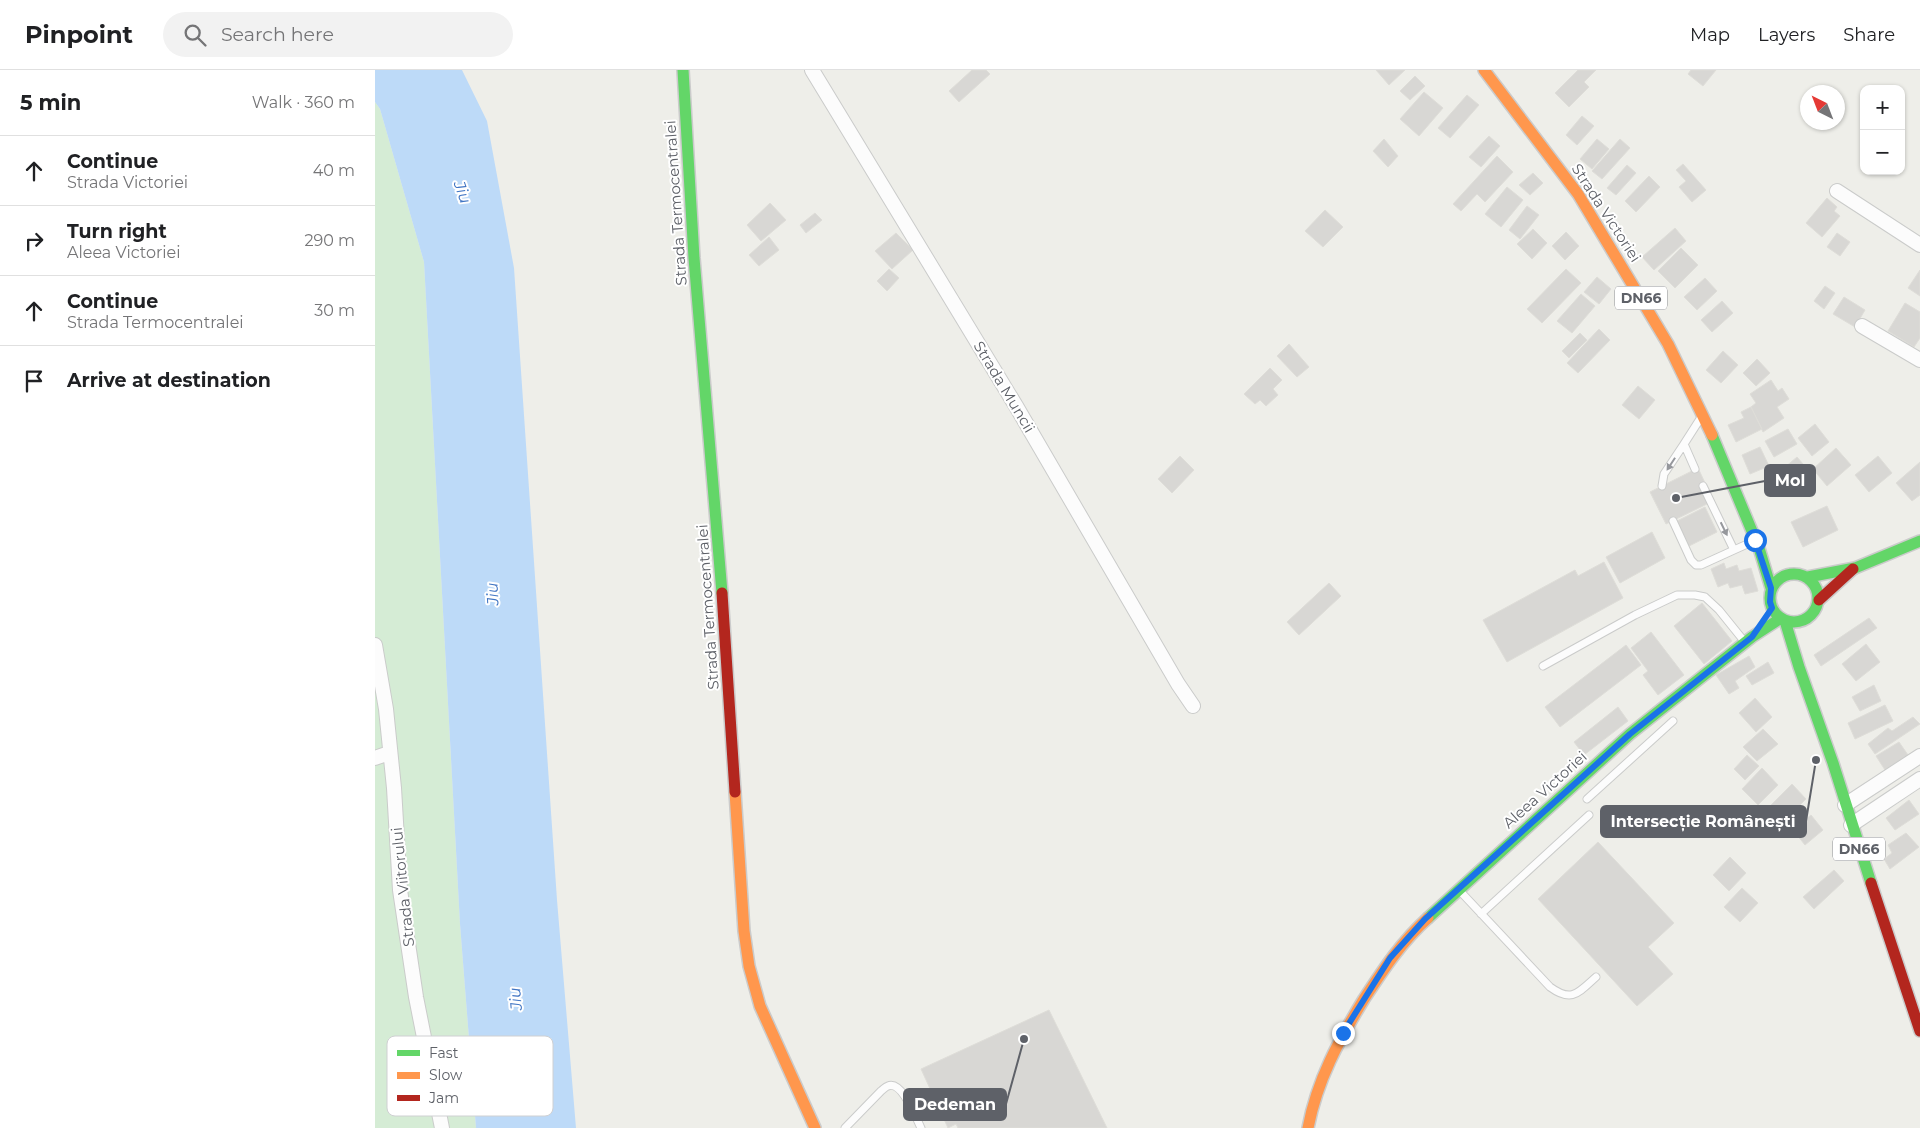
<!DOCTYPE html>
<html lang="en">
<head>
<meta charset="utf-8">
<style>
	:root { --surface:#fff; --page:#f2f2f2; --text:#202124; --muted:#757577; --line:#e0e0e0 }
	body { margin:0; font-family:Montserrat,sans-serif; background:var(--page); color:var(--text) }
	.controls { position:absolute; right:15px; top:15px; display:grid; overflow:hidden; border-radius:10px; box-shadow:0 1px 4px #0004 }
	.controls button { width:45px; height:45px; display:grid; place-items:center; padding:0; border:0; border-bottom:1px solid var(--line); background:var(--surface); color:var(--text); font:25px sans-serif }
	.compass { position:absolute; left:1425px; top:15px; width:45px; height:45px; border-radius:50%; background:var(--surface); box-shadow:0 1px 4px #0004; rotate:318deg }
	.stop { position:absolute; width:15px; height:15px; margin:-11px; border:4px solid #1a73e8; border-radius:50%; background:#fff }
	.stop.end { background:#1a73e8; border-color:#fff; box-shadow:0 1px 5px #0008 }
	.list { margin:0; padding:0; list-style:none }
	h2 { display:flex; justify-content:space-between; align-items:center; height:65px; margin:0; padding:0 20px; font-size:21px }
	h2 small { font-size:16px; font-weight:400; color:var(--muted) }
	.list li { display:grid; grid-template-columns:32px 1fr auto; gap:15px; align-items:center; box-sizing:border-box; height:70px; padding:0 20px; border-top:1px solid var(--line) }
	.list b { display:block; font-size:19px; white-space:nowrap }
	.list p { margin:0; font-size:16px; white-space:nowrap; color:var(--muted) }
	.list em { font-size:16px; font-style:normal; color:var(--muted) }
	.icon { flex:none; width:28px; height:28px; fill:none; stroke:currentColor; stroke-width:2; stroke-linecap:round; stroke-linejoin:round }
	.map { position:relative; flex:none; width:1545px; height:1058px; overflow:hidden }
	header { display:flex; align-items:center; gap:30px; box-sizing:border-box; height:70px; padding:0 25px; background:var(--surface); border-bottom:1px solid var(--line) }
	header strong { font-size:24px }
	nav { display:flex; gap:28px; margin-inline-start:auto; font-size:18px }
	.search { width:350px; height:45px; background:var(--page); display:flex; align-items:center; gap:12px; box-sizing:border-box; padding:0 18px; border-radius:28px; color:var(--muted); font-size:19px }
	main { display:flex }
	aside { flex:1; background:var(--surface) }
	.map>svg:first-child { display:block }
	.green { fill:#d5ecd5 }
	.water { fill:#bddaf8 }
	.building { fill:#d8d7d4; stroke:#deddd8 }
	.lines { fill:none; stroke-linecap:round; stroke-linejoin:round }
	.lane-casing { stroke:#cacbca; stroke-width:9 }
	.street-casing { stroke:#cacbca; stroke-width:16 }
	.fast-casing { stroke:#cbcbcb; stroke-width:14 }
	.slow-casing { stroke:#cbcbcb; stroke-width:14 }
	.jam-casing { stroke:#cbcbcb; stroke-width:14 }
	.lane { stroke:#fcfcfc; stroke-width:7 }
	.street { stroke:#fcfcfc; stroke-width:14 }
	.fast { stroke:#63d668; stroke-width:11 }
	.slow { stroke:#ff974d; stroke-width:11 }
	.jam { stroke:#b3261e; stroke-width:11 }
	.oneway { fill:#95979c }
	.route { stroke:#1a73e8; stroke-width:6 }
	.labels { text-anchor:middle; stroke-width:4; stroke-linejoin:round; paint-order:stroke }
	.shield { fill:#fff; stroke:#8e9095; stroke-width:1 }
	.shield-label { font-size:14px; font-weight:bold; fill:#5e6168 }
	.street-label { font-size:15px; fill:#5e6168; stroke:#fff }
	.water-label { font-size:16px; font-style:italic; fill:#3f74c3; stroke:#fff }
	.key { fill:#fff; stroke:#cfd0d2; stroke-width:1 }
	.key-label { font-size:14px; fill:#5e6168 }
	.leader { fill:none; stroke:#5e6168; stroke-width:2 }
	.callout-dot { fill:#5e6168; stroke:#fff; stroke-width:2 }
	.callout { fill:#5e6168; stroke:#5e6168; stroke-width:2 }
	.callout-label { font-size:16px; text-anchor:middle; font-weight:bold; fill:#fff }
</style>
</head>
<body>
<header>
<strong>Pinpoint</strong>
<div class="search"><svg class="icon" aria-label="search" viewBox="0 0 24 24"><circle cx="10" cy="10" r="6"/><path d="M15 15l6 6"/></svg>Search here</div>
<nav><a>Map</a><a>Layers</a><a>Share</a></nav>
</header>
<main>
<aside>
<h2>5 min<small>Walk · 360 m</small></h2>
<ul class="list">
<li><svg class="icon" aria-label="ahead" viewBox="0 0 24 24"><path d="M12 20V5M6 11l6-6 6 6"/></svg><div><b>Continue</b><p>Strada Victoriei</p></div><em>40 m</em></li>
<li><svg class="icon" aria-label="right" viewBox="0 0 24 24"><path d="M7 20v-9h11M14 6l5 5-5 5"/></svg><div><b>Turn right</b><p>Aleea Victoriei</p></div><em>290 m</em></li>
<li><svg class="icon" aria-label="ahead" viewBox="0 0 24 24"><path d="M12 20V5M6 11l6-6 6 6"/></svg><div><b>Continue</b><p>Strada Termocentralei</p></div><em>30 m</em></li>
<li><svg class="icon" aria-label="arrive" viewBox="0 0 24 24"><path d="M6 21V4h12l-3 4 3 4H6"/></svg><div><b>Arrive at destination</b></div></li>
</ul>
</aside>
<div class="map">
<svg width="1545" height="1058" viewBox="0 0 1545 1058">
	<rect width="100%" height="100%" fill="#eeeee9"/>
	<!-- green -->
	<path class="green" d="M0,32l5,7 44,153 36,662 16,204h-101z"/>
	<!-- water -->
	<path class="water" d="M0,0h87l25,51 27,147 43,632 19,228h-100l-16,-204 -36,-662 -44,-153 -5,-7z"/>
	<!-- building -->
	<path class="building" d="M597,0h14l4,4 -31,28 -10,-11z
		M1001,0h29l-16,15z
		M1203,0h18l-12,12 5,5 -20,20 -14,-14z
		M1316,0h25l-13,16 -15,-12z
		M1040,6l10,10 -15,14 -10,-9z
		M1049,22l19,16 -24,28 -19,-17z
		M1092,25l12,10 -29,33 -12,-10z
		M1207,46l12,10 -17,19 -11,-10z
		M1114,66l11,10 -19,21 -12,-10z
		M1009,69l14,17 -10,11 -15,-16z
		M1222,69l12,10 -17,20 -12,-10z
		M1245,69l10,9 -28,31 -10,-8z
		M1122,86l16,16 -28,30 -8,-8 -16,17 -8,-7z
		M1308,94l23,26 -14,12 -13,-15 7,-6 -10,-11z
		M1252,95l9,8 -20,22 -9,-7z
		M1158,103l10,10 -13,12 -11,-10z
		M1274,106l11,11 -24,25 -11,-11z
		M1132,117l16,13 -22,27 -16,-13z
		M1452,128l10,9 -3,4 6,5 -18,21 -16,-14z
		M395,133l16,17 -25,21 -14,-16z
		M1152,136l12,9 -19,24 -11,-9z
		M950,140l18,17 -20,20 -18,-16z
		M440,143l7,7 -16,13 -6,-8z
		M1300,158l11,13 -32,29 -12,-13z
		M1158,159l14,14 -15,16 -15,-15z
		M1191,162l13,14 -14,14 -13,-14z
		M521,163l17,17 -21,19 -17,-18z
		M1462,163l13,9 -10,14 -13,-9z
		M394,167l10,13 -20,16 -10,-11z
		M1306,178l17,17 -23,23 -17,-17z
		M514,199l10,9 -12,13 -10,-10z
		M1191,199l15,14 -39,40 -15,-14z
		M1545,200v26l-12,-8z
		M1222,207l14,12 -12,15 -15,-12z
		M1330,208l12,13 -20,19 -13,-13z
		M1450,216l10,7 -11,16 -10,-8z
		M1206,224l14,12 -23,27 -15,-12z
		M1469,227l21,13 -10,17 -22,-13z
		M1347,231l11,12 -21,19 -11,-12z
		M1530,233l15,9v26l-6,9 -26,-16z
		M1224,259l11,11 -32,33 -11,-10z
		M1205,263l7,7 -18,18 -7,-7z
		M914,274l20,23 -12,10 -20,-21z
		M1348,281l15,14 -17,18 -15,-13z
		M1382,289l13,14 -14,13 -13,-13z
		M895,298l12,12 -9,9 5,6 -12,11 -6,-6 -5,4 -11,-10z
		M1396,310l7,11 4,-3 7,11 -12,8 7,11 -21,14 -12,-25 5,-4 -6,-9z
		M1263,316l17,14 -16,19 -17,-14z
		M1376,337l11,22 -26,13 -8,-17 16,-7 -3,-6z
		M1440,354l14,18 -17,14 -14,-18z
		M1413,359l9,15 -23,13 -9,-16z
		M1385,377l9,19 -19,8 -8,-19z
		M1461,378l15,17 -24,21 -14,-17z
		M805,386l14,14 -22,23 -14,-14z
		M1503,386l14,17 -23,19 -14,-17z
		M1422,387l12,14 -27,22 -11,-14z
		M1545,392v33l-8,6 -16,-18z
		M1323,398l8,17 3,18 -43,21 -16,-32z
		M1452,436l11,24 -35,17 -12,-25z
		M1330,437l12,25 -28,14 -12,-25z
		M1277,462l13,26 -45,25 -14,-26z
		M1229,492l19,36 -116,64 -24,-42 92,-50 3,6z
		M1349,493l2,6 11,-4 2,6 12,-3 7,23 -13,3 -3,-9 -12,3 -2,-5 -10,4 -7,-18z
		M954,513l12,13 -42,39 -12,-13z
		M1327,533l30,38 -28,23 -30,-38z
		M1494,548l8,10 -56,38 -7,-11z
		M1276,562l33,43 -26,20 -15,-20 5,-4 -17,-23z
		M1491,574l14,18 -24,19 -14,-17z
		M1251,575l15,20 -81,62 -15,-20z
		M1374,586l6,11 -20,14 4,7 -10,6 -13,-19z
		M1393,592l6,11 -22,12 -6,-9z
		M1499,615l7,16 -21,10 -8,-14z
		M1380,628l17,19 -16,15 -17,-19z
		M1510,635l8,16 -38,18 -7,-16z
		M1243,637l10,14 -44,34 -10,-13z
		M1538,647l7,7 -45,30 -7,-10 20,-16 4,3z
		M1388,659l15,15 -21,17 -14,-14z
		M1524,672l9,13 -23,15 -9,-14z
		M1372,685l12,11 -14,14 -11,-11z
		M1387,698l16,17 -20,20 -16,-16z
		M1417,714l14,15 -34,34 -13,-16z
		M1534,730l10,14 -24,16 -9,-12z
		M1436,745l12,15 -18,15 -12,-15z
		M1531,763l13,14 -29,22 -6,-10 8,-6 -4,-8z
		M1223,772l76,81 -26,24 25,27 -36,32 -99,-107z
		M1355,787l16,16 -17,18 -16,-16z
		M1459,800l10,11 -30,28 -11,-12z
		M1367,818l16,15 -18,19 -16,-15z
		M674,940l58,118h-149l-2,-4 -8,4 -27,-59z"/>
	<g class="lines">
		<!-- lane casing -->
		<g class="lane-casing">
			<path id="lane" d="M1320,399l-11,-25 16,-25
				M1287,416l2,-12 20,-30
				M1328,416l31,64 20,-9
				M1298,451l18,39 5,5h5l33,-15
				M1168,596l92,-51 42,-20h18l10,2 14,13 25,31
				M1212,729l86,-78
				M1084,820l91,97c22,16 28,6 46,-10
				M1106,844l108,-99
				M470,1058l36,-37c3,-2 4,-4 7,-5 14,-6 28,32 33,42"/>
		</g>
		<!-- street casing -->
		<g class="street-casing">
			<path id="street" d="M437,0l204,336 162,278 15,22
				M1462,121l83,54
				M1487,256l58,34
				M0,575l11,64 8,79 6,102 16,107 26,131
				M0,688l14,-5
				M1470,735l75,-49
				M1476,755l69,-46"/>
		</g>
		<!-- fast casing -->
		<g class="fast-casing">
			<path id="fast" d="M308,0l11,188 28,335
				M1337,365l47,113 12,40
				M1395 528a24 24 0 1 1 48 0a24 24 0 1 1-48 0Z
				M1433,507l47,-9 65,-27
				M1410,551l14,46 34,96 38,120
				M1053,848l202,-184 122,-97 29,-19"/>
		</g>
		<!-- slow casing -->
		<g class="slow-casing">
			<path id="slow" d="M1109,0l94,124 90,150 44,91
				M360,722l9,139 5,35 11,40 55,122
				M933,1058c9,-48 31,-88 56,-129 19,-29 38,-58 64,-81"/>
		</g>
		<!-- jam casing -->
		<g class="jam-casing">
			<path id="jam" d="M347,523l13,199
				M1444,530l34,-31
				M1496,813l49,148"/>
		</g>
		<!-- lane -->
		<use href="#lane" class="lane"/>
		<!-- street -->
		<use href="#street" class="street"/>
		<!-- fast -->
		<use href="#fast" class="fast"/>
		<!-- slow -->
		<use href="#slow" class="slow"/>
		<!-- jam -->
		<use href="#jam" class="jam"/>
	</g>
	<!-- one-way arrows -->
	<defs><path id="oneway-solid" d="M-6-.8H1V-3.2L6.5 0L1 3.2V.8H-6Z" transform="scale(1.25)"/></defs>
	<g class="oneway">
		<use href="#oneway-solid" transform="translate(1296 394) rotate(123)"/>
		<use href="#oneway-solid" transform="translate(1349 459) rotate(64)"/>
	</g>
	<g class="lines">
		<!-- route -->
		<path class="route" d="M968,963l47,-75 35,-39 205,-185 122,-97 20,-29 -2,-6 1,-14 -16,-48"/>
	</g>
	<g class="labels">
		<!-- shield labels -->
		<g class="shield">
			<rect x="1240" y="216.5" width="52" height="23" rx="4"/>
			<rect x="1458" y="767.5" width="52" height="23" rx="4"/>
		</g>
		<g class="shield-label">
			<text x="1266" y="233">DN66</text>
			<text x="1484" y="784">DN66</text>
		</g>
		<!-- street labels -->
		<g class="street-label">
			<text transform="translate(301 133) rotate(-94)" y="5">Strada Termocentralei</text>
			<text transform="translate(1231 143) rotate(57)" y="5">Strada Victoriei</text>
			<text transform="translate(629 317) rotate(59)" y="5">Strada Muncii</text>
			<text transform="translate(333 537) rotate(-94)" y="5">Strada Termocentralei</text>
			<text transform="translate(1170 720) rotate(-42)" y="5">Aleea Victoriei</text>
			<text transform="translate(28 817) rotate(-96)" y="5">Strada Viitorului</text>
		</g>
		<!-- water labels -->
		<g class="water-label">
			<text transform="translate(88 122) rotate(71)" y="6">Jiu</text>
			<text transform="translate(117 524) rotate(-93)" y="6">Jiu</text>
			<text transform="translate(140 929) rotate(-95)" y="6">Jiu</text>
		</g>
	</g>
	<!-- legend -->
	<rect x="12" y="966" width="166" height="80" rx="8" class="key"/>
	<rect x="22" y="980" width="23" height="6" fill="#63d668"/>
	<rect x="22" y="1002" width="23" height="7" fill="#ff974d"/>
	<rect x="22" y="1025" width="23" height="6" fill="#b3261e"/>
	<g class="key-label">
		<text x="54" y="988">Fast</text>
		<text x="54" y="1010">Slow</text>
		<text x="54" y="1033">Jam</text>
	</g>
	<!-- callouts -->
	<path class="leader" d="M1301 428L1390 411M1441 690L1431 751M649 969L631 1034"/>
	<g class="callout-dot">
		<circle cx="1301" cy="428" r="5"/>
		<circle cx="1441" cy="690" r="5"/>
		<circle cx="649" cy="969" r="5"/>
	</g>
	<g class="callout">
		<rect x="1390" y="395" width="50" height="31" rx="5"/>
		<rect x="1226" y="736" width="205" height="31" rx="5"/>
		<rect x="529" y="1019" width="102" height="31" rx="5"/>
	</g>
	<g class="callout-label">
		<text x="1415" y="416">Mol</text>
		<text x="1328" y="757">Intersecție Românești</text>
		<text x="580" y="1040">Dedeman</text>
	</g>
</svg>
<div class="controls">
<button>+</button>
<button>−</button>
</div>
<svg class="compass" viewBox="-18 -18 36 36"><path d="M0-13l5 13h-10z" fill="#e53935"/><path d="M0 13l5-13h-10z" fill="#757577"/></svg>
<div class="stop" style="left:1380px;top:470px"></div>
<div class="stop end" style="left:968px;top:963px"></div>
</div>
</main>
</body>
</html>
